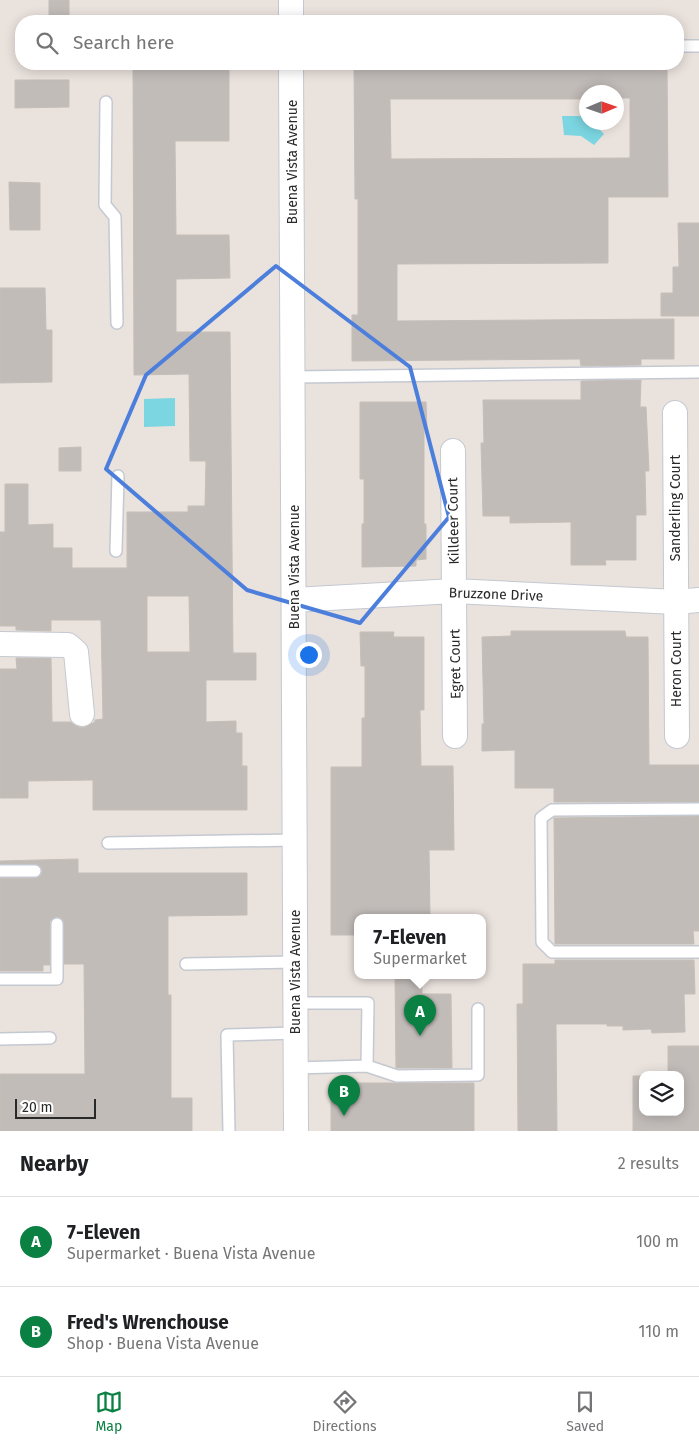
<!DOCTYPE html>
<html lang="en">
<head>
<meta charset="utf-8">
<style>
	:root { --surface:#fff; --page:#f2f2f2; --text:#202124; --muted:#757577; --line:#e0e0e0; --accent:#0b8043 }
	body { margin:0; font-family:"Fira Sans",sans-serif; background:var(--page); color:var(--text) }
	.controls { position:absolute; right:15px; bottom:15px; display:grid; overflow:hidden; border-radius:10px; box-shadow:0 2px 12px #0003 }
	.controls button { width:45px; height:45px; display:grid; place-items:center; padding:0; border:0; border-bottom:1px solid var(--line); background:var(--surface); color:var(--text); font:25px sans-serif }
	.compass { position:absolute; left:579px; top:85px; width:45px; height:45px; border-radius:50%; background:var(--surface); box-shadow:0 2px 12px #0003; rotate:88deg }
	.scale { position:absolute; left:15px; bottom:12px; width:81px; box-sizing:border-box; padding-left:5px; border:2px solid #292929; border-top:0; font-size:14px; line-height:18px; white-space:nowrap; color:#292929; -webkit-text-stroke:4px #fff; paint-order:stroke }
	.you { position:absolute; left:308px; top:654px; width:18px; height:18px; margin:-12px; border:4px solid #fff; border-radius:50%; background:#1a73e8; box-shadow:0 0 0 8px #1a73e833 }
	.badge { display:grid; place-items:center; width:32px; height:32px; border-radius:50%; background:var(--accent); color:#fff; font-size:16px; font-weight:700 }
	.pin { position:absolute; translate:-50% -41px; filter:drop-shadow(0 1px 2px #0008) }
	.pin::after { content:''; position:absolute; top:26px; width:18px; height:15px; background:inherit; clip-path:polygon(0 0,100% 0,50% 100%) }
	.popup { position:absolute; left:354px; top:914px; width:132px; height:65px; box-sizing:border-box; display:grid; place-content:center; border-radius:10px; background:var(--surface); filter:drop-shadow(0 1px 4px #0005); font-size:16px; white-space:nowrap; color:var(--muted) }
	.popup b { font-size:19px; color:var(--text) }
	.popup::after { content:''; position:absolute; left:50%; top:100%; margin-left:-10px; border:10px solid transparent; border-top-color:var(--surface) }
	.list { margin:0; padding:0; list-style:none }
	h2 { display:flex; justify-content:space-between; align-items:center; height:65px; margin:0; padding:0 20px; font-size:21px }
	h2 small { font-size:16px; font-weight:400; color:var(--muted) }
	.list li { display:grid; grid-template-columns:32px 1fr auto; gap:15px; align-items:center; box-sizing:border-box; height:90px; padding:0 20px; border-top:1px solid var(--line) }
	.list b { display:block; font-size:19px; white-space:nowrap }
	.list p { margin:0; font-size:16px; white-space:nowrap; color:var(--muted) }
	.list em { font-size:16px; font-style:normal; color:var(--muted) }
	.icon { flex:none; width:28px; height:28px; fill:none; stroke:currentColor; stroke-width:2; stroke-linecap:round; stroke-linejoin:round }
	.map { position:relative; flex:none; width:699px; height:1131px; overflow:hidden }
	.search { position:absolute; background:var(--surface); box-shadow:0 2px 12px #0003; left:15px; right:15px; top:15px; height:55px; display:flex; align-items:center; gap:12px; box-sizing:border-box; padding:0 18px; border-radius:20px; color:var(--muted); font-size:19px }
	.sheet { height:245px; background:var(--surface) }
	nav { display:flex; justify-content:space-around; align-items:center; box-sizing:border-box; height:70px; border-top:1px solid var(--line); background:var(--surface); font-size:14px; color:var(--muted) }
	nav a { display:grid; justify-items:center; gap:2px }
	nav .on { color:var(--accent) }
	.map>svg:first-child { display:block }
	.water { fill:#7bd6e1 }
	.building { fill:#c2bcb9; stroke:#c5beb7; fill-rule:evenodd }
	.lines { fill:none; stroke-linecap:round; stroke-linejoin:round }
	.lane-casing { stroke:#c4c9d1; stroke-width:14 }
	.street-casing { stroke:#c4c9d1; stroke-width:26 }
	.lane { stroke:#fff; stroke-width:11 }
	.street { stroke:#fff; stroke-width:24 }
	.marked { fill:none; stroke:#4c7edc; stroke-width:4; stroke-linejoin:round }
	.labels { text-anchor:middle; stroke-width:4; stroke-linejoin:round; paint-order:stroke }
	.street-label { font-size:14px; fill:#292929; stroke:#fff }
</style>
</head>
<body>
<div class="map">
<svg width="699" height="1131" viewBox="0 0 699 1131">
	<rect width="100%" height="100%" fill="#eae2dd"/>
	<!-- water -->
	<path class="water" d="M562,116h24v6l7,1 11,11 -10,11 -13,-9 -17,-1z
		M175,398v28l-31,1v-28z"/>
	<!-- building -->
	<path class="building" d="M49,0h20v21h-20z
		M133,64h96v77h-54l1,94h53l1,43 -54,1v53h54l3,321h23v27h-50v42l30,-1v12h6v33h5v44h-154v-30l-65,1v17h-28v-129h17l-1,-11h35l1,64h19l5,4 7,2 12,-6v-2l8,-1 -2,-99h-50v11l-35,-1v-4h-16v-94h5v-48h23v41l25,-1v24h19v20h55v-56h61v-6h17l1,-45h-16l-1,-87 -55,1zM147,596h42l1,56h-43z
		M354,64h313l1,133h-60v66l-211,1v57l277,-2v40h-33v6l-60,1 -1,-7 -228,2v-46h6v-116h-3zM586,92h30v6h14v60l-239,1 -1,-60h196z
		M15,80h54v27l-54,1z
		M9,182l31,1v47h-30z
		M678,223h21v93h-38v-23h12v-26h6z
		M0,288h45l1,42h6v52l-52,1z
		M641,380l-1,27h6l3,64h-4l1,44h-10v45h-31l1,5h-35v-43l-61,1v-7h-27l-2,-73h3l-1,-43h98v-19z
		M360,402h66l1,26h-3v96h2v35l-10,1v6l-54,1v-43h2v-45h-4z
		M81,447v24h-22v-23z
		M511,631h114l1,6h22l1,128h50v37h-145v-14h-39v-38l-33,1v-27h2l-2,-87 29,-1z
		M360,632h34l-1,5h31v73h-4l1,56h32l1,84h-25l1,67h-72v18h-27v-168h31v-49h3v-52h-4z
		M699,816v115h-6l1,13h-139l-1,-126z
		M78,859v14h169v42l-79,1v79h3v103h21v33h-192v-57h85l-1,-110h-20l-1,-44 -6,-3 -7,4v44h-7v6h-43v-93h35l6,-3 1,-4 -1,-4 -6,-3h-35v-3z
		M555,960h139l1,34h-11l1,38 -33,1 -1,-4 -28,1v-4h-16v-2h-51l1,107h-39l-1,-127h6v-40h32z
		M395,975h27v19h29l1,74h-56z
		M668,1046h31v85h-66v-55h10v36h37v-37h-12z
		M331,1083h143v48h-143z"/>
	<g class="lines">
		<!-- lane casing -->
		<g class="lane-casing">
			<path id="lane" d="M678,46h21
				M106,102l-1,103 10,12 2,106
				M293,377l406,-5
				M116,551l2,-75
				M699,809l-147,1 -11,8 1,124 10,10h147
				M108,843l186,-3
				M0,871h35
				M186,964l109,-2
				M0,979h57v-55
				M295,1003h73l-1,63 -72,2
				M0,1039l50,-1
				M367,1066l30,10 81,-1v-66
				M229,1131l-2,-96 68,-2"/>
		</g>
		<!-- street casing -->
		<g class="street-casing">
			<path id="street" d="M291,0v21
				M291,64l5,1067
				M675,413l2,323
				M453,451l2,285
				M294,600l160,-9 222,11 23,-2
				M0,644l68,1 8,7 6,62"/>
		</g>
		<!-- lane -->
		<use href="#lane" class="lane"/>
		<!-- street -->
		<use href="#street" class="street"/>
	</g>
	<!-- marked area -->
	<path class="marked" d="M276,266l134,101 39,150 -89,106 -113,-33 -141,-121 40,-94z"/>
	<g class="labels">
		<!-- street labels -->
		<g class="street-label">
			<text transform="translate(292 162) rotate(-90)" y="5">Buena Vista Avenue</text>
			<text transform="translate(675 508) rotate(-90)" y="5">Sanderling Court</text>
			<text transform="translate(453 521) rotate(-91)" y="5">Killdeer Court</text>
			<text transform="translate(294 567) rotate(-90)" y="5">Buena Vista Avenue</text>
			<text transform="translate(496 594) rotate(2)" y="5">Bruzzone Drive</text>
			<text transform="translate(455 664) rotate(-91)" y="5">Egret Court</text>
			<text transform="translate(676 669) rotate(-90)" y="5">Heron Court</text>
			<text transform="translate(295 972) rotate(-90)" y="5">Buena Vista Avenue</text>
		</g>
	</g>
</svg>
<div class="controls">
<button><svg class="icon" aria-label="layers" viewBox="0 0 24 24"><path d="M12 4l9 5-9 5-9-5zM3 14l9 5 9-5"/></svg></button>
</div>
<svg class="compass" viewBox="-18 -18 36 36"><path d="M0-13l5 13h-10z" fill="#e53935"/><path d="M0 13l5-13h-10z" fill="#757577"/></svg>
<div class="scale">20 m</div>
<div class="you"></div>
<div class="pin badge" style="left:420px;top:1036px">A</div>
<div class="popup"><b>7-Eleven</b>Supermarket</div>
<div class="pin badge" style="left:344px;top:1116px">B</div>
<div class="search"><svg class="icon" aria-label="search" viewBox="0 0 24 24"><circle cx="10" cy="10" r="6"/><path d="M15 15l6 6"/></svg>Search here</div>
</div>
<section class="sheet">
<h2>Nearby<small>2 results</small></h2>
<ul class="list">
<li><span class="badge">A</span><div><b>7-Eleven</b><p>Supermarket · Buena Vista Avenue</p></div><em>100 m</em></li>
<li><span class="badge">B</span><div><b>Fred's Wrenchouse</b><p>Shop · Buena Vista Avenue</p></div><em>110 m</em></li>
</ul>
</section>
<nav>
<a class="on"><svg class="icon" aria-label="map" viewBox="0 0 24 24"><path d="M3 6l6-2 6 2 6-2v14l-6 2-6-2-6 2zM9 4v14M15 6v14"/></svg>Map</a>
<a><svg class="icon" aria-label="directions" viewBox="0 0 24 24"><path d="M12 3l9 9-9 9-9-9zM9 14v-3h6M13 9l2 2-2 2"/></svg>Directions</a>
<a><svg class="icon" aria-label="saved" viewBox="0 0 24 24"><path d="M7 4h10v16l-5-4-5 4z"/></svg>Saved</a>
</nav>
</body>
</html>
